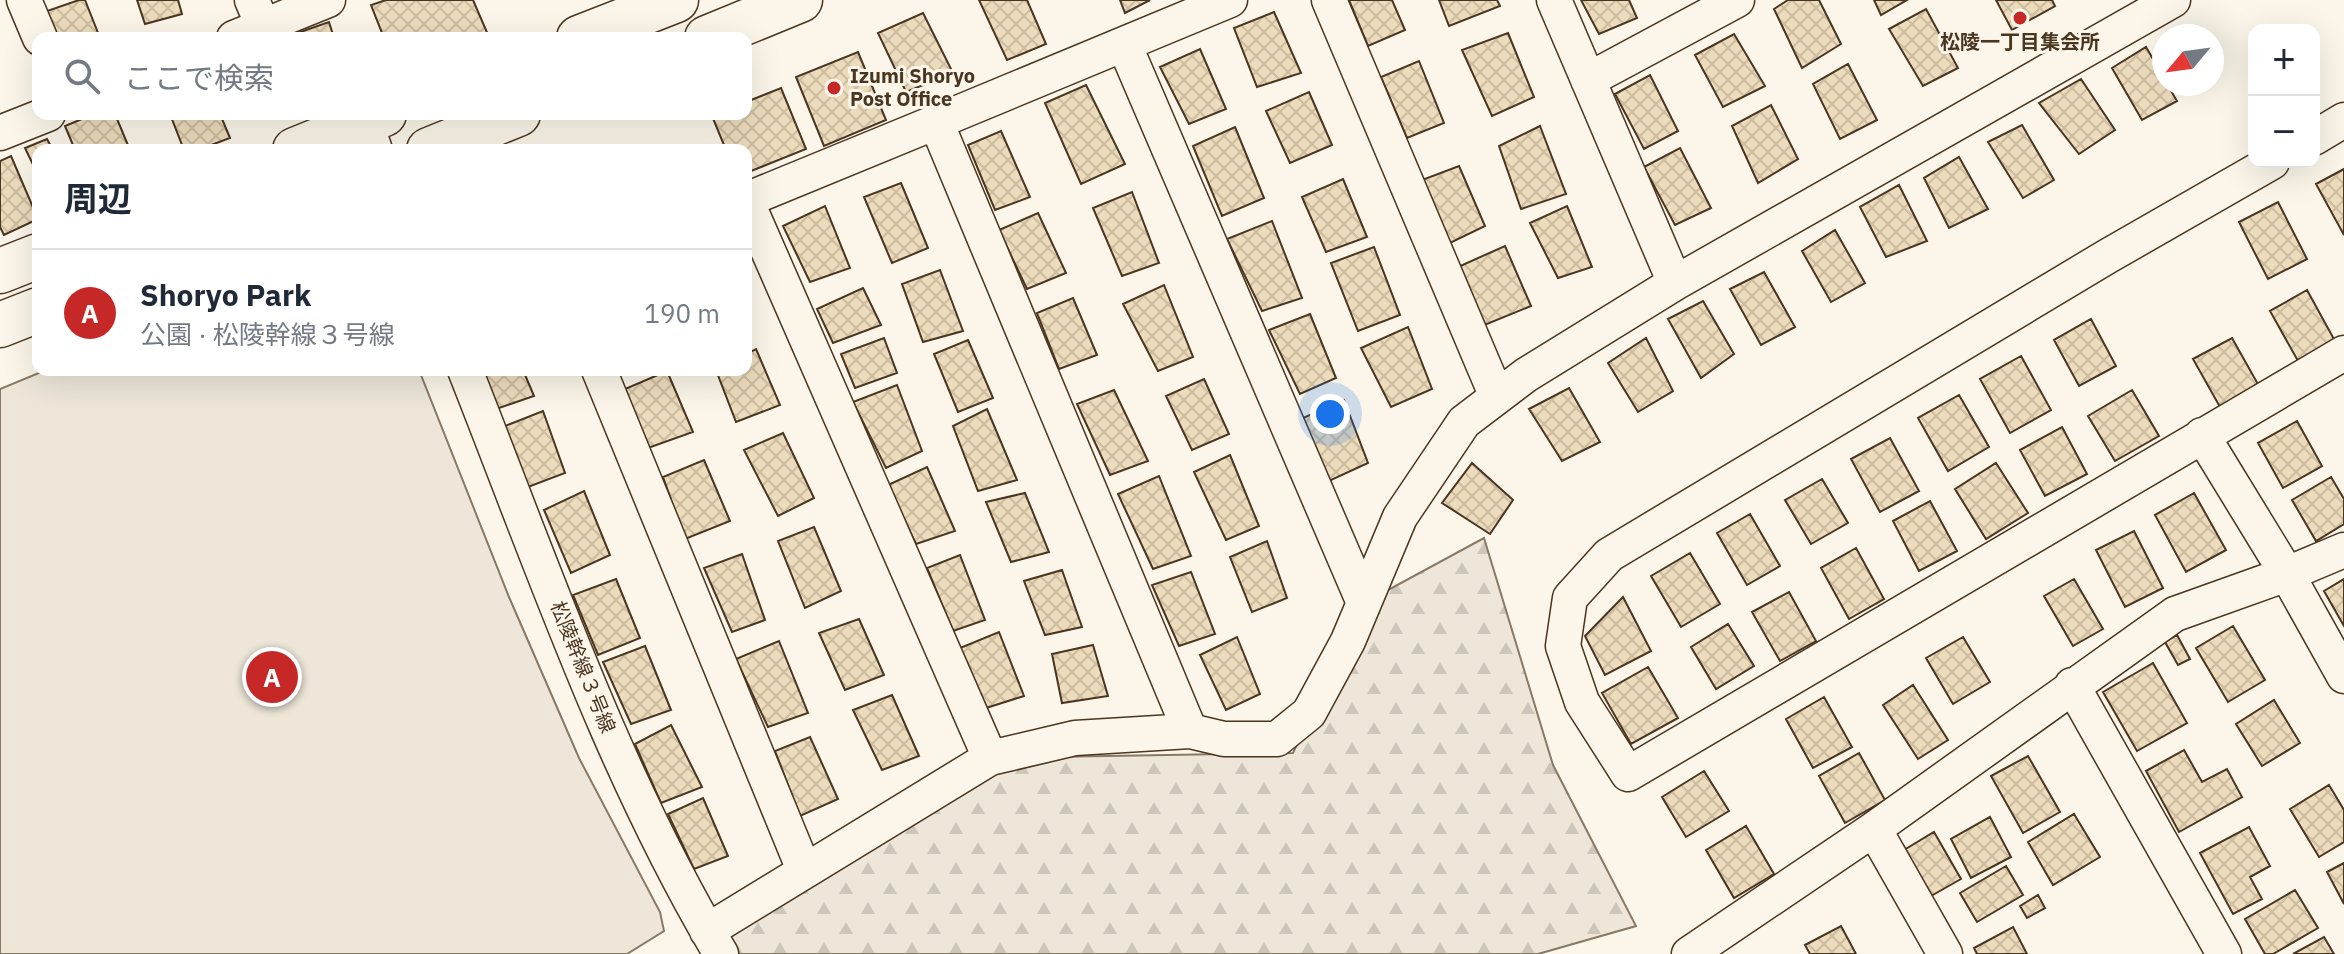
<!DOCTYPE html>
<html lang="ja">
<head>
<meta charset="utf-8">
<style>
	:root { --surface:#fff; --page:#f6f6f7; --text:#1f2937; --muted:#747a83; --line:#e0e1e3; --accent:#c62828 }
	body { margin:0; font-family:"IBM Plex Sans","Noto Sans JP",sans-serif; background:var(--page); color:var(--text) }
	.controls { position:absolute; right:24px; top:24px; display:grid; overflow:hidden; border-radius:16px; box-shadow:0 8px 32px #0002 }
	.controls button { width:72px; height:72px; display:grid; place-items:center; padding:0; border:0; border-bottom:2px solid var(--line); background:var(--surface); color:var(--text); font:40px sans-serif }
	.compass { position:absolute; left:2152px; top:24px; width:72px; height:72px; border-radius:50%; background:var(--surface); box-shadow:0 8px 32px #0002; rotate:241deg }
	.you { position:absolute; left:1330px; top:414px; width:28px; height:28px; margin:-20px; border:6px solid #fff; border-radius:50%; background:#1a73e8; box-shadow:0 0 0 12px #1a73e833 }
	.badge { display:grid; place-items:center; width:52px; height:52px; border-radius:50%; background:var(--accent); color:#fff; font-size:26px; font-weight:700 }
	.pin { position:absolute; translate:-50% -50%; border:4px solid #fff; box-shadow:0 2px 8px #0006 }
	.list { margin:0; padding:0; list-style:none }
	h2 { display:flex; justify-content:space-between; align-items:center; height:104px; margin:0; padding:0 32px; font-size:34px }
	h2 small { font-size:26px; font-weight:400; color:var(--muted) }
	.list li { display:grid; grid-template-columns:52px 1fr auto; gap:24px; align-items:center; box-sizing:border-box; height:128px; padding:0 32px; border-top:2px solid var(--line) }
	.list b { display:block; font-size:30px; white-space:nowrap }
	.list p { margin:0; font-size:26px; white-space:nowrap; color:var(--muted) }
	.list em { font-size:26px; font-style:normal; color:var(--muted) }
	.icon { flex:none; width:44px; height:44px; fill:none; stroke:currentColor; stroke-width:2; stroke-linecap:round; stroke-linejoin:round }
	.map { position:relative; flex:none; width:2344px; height:954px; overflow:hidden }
	.search { position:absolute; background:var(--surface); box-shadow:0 8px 32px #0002; left:32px; top:32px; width:720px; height:88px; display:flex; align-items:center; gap:20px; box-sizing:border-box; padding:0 28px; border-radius:16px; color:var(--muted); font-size:30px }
	.panel { position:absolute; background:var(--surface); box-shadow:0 8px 32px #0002; left:32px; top:144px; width:720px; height:232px; border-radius:16px }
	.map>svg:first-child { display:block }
	.green { fill:#ede6d9; stroke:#887966; stroke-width:2 }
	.forest { fill:url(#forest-firs); stroke:#887966; stroke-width:2 }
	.building { fill:url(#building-cross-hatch); stroke:#4a3520; stroke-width:2 }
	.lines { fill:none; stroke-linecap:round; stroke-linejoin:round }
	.street-casing { stroke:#4a3520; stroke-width:37 }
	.secondary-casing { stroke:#4a3520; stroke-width:47 }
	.street { stroke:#fbf6e9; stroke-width:34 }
	.secondary { stroke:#fbf6e9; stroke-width:44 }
	.poi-dot { fill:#c62828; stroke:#fbf6e9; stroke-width:3 }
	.labels { text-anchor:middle; stroke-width:6; stroke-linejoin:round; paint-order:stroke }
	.poi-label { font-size:20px; font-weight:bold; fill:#4a3520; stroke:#fbf6e9 }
	.street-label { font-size:20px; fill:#4a3520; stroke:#fbf6e9 }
</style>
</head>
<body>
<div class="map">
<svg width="2344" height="954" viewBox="0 0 2344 954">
	<defs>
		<pattern id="forest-firs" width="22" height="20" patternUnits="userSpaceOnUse" patternTransform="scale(2)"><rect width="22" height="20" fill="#ede6d9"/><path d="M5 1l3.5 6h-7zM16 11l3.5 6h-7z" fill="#cdc6ba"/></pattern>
		<pattern id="building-cross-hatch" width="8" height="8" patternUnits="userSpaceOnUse" patternTransform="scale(2)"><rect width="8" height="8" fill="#ecdcbc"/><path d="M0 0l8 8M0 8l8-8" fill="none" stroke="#ccbda1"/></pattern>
	</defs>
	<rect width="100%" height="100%" fill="#fbf6e9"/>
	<!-- green -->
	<path class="green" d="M46,370h373l90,227 70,161 81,154 4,19 -37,23h-627v-565z"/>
	<!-- forest -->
	<path class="forest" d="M1484,538l69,227 83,161 -98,28h-818l-13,-23 283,-173 303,-5 71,-150z"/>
	<!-- building -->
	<path class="building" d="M79,0h6l15,38h-43l-10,-27z
		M137,0h41l4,14 -37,10z
		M386,0h87l16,37 -105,1 -13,-33z
		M979,0h48l19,44 -39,16z
		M1120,0h30l-25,13z
		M1349,0h43l13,30 -37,16z
		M1439,0h58l3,6 -51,20z
		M1581,0h48l8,18 -38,16z
		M1788,0h31l22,44 -39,24 -28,-59z
		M1874,0h33l-26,15z
		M1996,0h56l3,6 -43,24z
		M1926,9l32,59 -35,18 -34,-57z
		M1274,12l27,61 -44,14 -23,-59z
		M923,13l30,60 -47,19 -28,-59z
		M329,22l5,16h-51z
		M1508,33l26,64 -42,19 -30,-66z
		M1734,34l31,52 -42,21 -28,-52z
		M2146,47l18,31v6h3l10,17 -35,19 -30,-52z
		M1200,49l26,60 -37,15 -29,-57z
		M858,52l28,68 -62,26 -28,-69z
		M1419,61l25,62 -37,15 -26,-61z
		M1848,64l29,56 -37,19 -27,-55z
		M1650,75l28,56 -34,18 -29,-55z
		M2081,79l34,51 -36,24 -40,-51z
		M1086,85l39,79 -44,20 -36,-81z
		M781,88l25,61 -60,24v-23h-20l-14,-34 34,-2v-12z
		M1309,92l23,53 -42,18 -24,-52z
		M1771,105l27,54 -40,24 -26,-57z
		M94,114h21l15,36h-55l-10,-24z
		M170,114h50l10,24 -32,12h-14z
		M2022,125l32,55 -31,18 -35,-56z
		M1540,126l26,68 -45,15 -22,-63z
		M1235,127l29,71 -42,18 -29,-70z
		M1001,131l29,66 -35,13 -27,-65z
		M47,139l6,11h-15v25l-13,-27z
		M1680,148l31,60 -36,17 -31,-58z
		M11,156l27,63 -34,16 -4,-8v-66z
		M1959,157l29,52 -39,19 -25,-50z
		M1459,166l26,60 -35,17 -28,-63z
		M2344,169v66l-28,-51z
		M1343,179l24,58 -41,15 -24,-55z
		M901,183l27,65 -36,15 -28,-66z
		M1899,185l28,56 -41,16 -26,-50z
		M1132,192l27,71 -37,13 -29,-68z
		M2278,202l29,57 -39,20 -29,-57z
		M825,206l25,62 -40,14 -27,-56z
		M1567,206l25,61 -34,11 -28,-55z
		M1038,213l28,60 -39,16 -28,-59z
		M1272,221l30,77 -40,13 -35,-72z
		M1835,230l30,53 -34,19 -29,-51z
		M1505,246l26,60 -49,20 -24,-59z
		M1374,247l26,68 -42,16 -27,-68z
		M940,270l23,61 -40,11 -21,-58z
		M1764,272l31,55 -34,18 -31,-56z
		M1164,285l29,72 -35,14 -35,-67z
		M863,288l18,37 -48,18 -16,-34z
		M2307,290l28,51 -37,20 -28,-50z
		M1073,298l24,57 -38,14 -22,-56z
		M1703,301l31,53 -33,24 -33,-59z
		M1310,314l26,64 -36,16 -31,-64z
		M2091,319l25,47 -37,20 -25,-46z
		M1408,327l24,62 -41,18 -30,-59z
		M884,338l13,35 -42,15 -14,-34z
		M1646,338l27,53 -35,21 -30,-49z
		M2232,338l27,48 -39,21 -27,-48z
		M968,340l25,58 -35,14 -24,-58z
		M756,349l24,56 -44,17 -20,-52h30v-16z
		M2021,356l30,54 -41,23 -30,-54z
		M480,370h43l11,26 -38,13z
		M667,371l26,61 -45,16 -23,-59z
		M1204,379l25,55 -37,16 -26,-54z
		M897,385l25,66 -36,17 -33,-66z
		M1569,388l31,54 -38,19 -33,-52z
		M1114,390l34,71 -38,14 -33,-71z
		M2132,390l27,46 -44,25 -27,-45z
		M1959,395l30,52 -41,24 -30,-53z
		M1344,400l24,63 -39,18 -26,-63z
		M987,409l30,71 -39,11 -25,-65z
		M543,411l22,62 -37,14 -23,-61z
		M2297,421l25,45 -39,22 -25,-45z
		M2062,427l25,47 -42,22 -25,-46z
		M783,433l31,65 -36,18 -34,-66z
		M1890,438l29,53 -39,21 -29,-53z
		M1230,455l29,71 -33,14 -32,-68z
		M704,460l26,61 -45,18 -22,-62z
		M1472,463l41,37 -23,34 -48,-31z
		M1996,463l32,50 -42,26 -31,-50z
		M927,467l28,64 -39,13 -28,-59z
		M1159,476l32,80 -38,13 -35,-75z
		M2331,477l13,22v25l-28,17 -24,-41z
		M1822,479l26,44 -37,21 -26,-44z
		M584,491l26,64 -39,18 -27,-63z
		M1025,493l24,59 -38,10 -25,-60z
		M2194,493l32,57 -40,22 -31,-57z
		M1930,501l27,50 -38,20 -26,-50z
		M1750,514l30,52 -33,19 -30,-52z
		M814,527l27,64 -36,17 -27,-67z
		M2134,531l29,57 -38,19 -29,-57z
		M1267,541l20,57 -35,14 -22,-55z
		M1856,548l28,51 -35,20 -28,-51z
		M1690,553l30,51 -39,23 -30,-51z
		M742,554l23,66 -33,12 -28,-64z
		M960,555l25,65 -32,11 -26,-63z
		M1062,570l20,57 -37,8 -21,-54z
		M1191,572l24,62 -36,12 -27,-61z
		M616,579l24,59 -42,17 -25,-60z
		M2074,579l29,50 -30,17 -29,-50z
		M2344,579v47l-20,-35z
		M1789,592l27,49 -36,20 -28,-49z
		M1623,597l28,54 -46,24 -20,-39z
		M859,619l25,56 -39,15 -26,-57z
		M1728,624l26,42 -38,23 -25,-42z
		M2233,626l32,54 -37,22 -32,-54z
		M999,632l25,64 -41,13 -23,-61z
		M2177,635l13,24 -12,6 -13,-23z
		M1237,637l23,57 -34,16 -26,-55z
		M1963,637l27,45 -37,22 -27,-46z
		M779,641l29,72 -40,14 -32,-68z
		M1093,645l15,51 -46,7 -10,-49z
		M645,646l26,64 -40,14 -28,-62z
		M2153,663l34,60 -50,28 -34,-59z
		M1648,667l30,51 -47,26 -29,-51z
		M1913,685l35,55 -30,19 -35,-54z
		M892,695l27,61 -37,14 -29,-60z
		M1824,697l28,50 -39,21 -27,-49z
		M2274,700l26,43 -38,23 -26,-42z
		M671,725l31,62 -41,16 -26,-59z
		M810,737l28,62 -38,17 -25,-65z
		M2184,750l18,32 25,-13 15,28 -63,35 -33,-61z
		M1859,753l26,47 -40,23 -26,-47z
		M2028,756l32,56 -37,21 -32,-57z
		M1704,771l25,40 -43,26 -24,-40z
		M2329,785l15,25v32l-25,15 -29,-48z
		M703,798l25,58 -34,13 -26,-55z
		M2074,814l26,43 -47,28 -25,-43z
		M1990,817l21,40 -40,21 -20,-39z
		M1746,826l28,48 -40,24 -28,-48z
		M2249,827l21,39 -20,11 12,22 -29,15 -33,-61z
		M1934,832l27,47 -30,17 -27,-46z
		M2344,863v41l-17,-32z
		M2006,866l17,29 -46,27 -17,-29z
		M2295,890l23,38 -45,26h-8l-20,-35z
		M2038,895l7,13 -18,10 -7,-12z
		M1841,926l15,28h-46l-5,-9z
		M2013,927l14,27h-50l-3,-6z
		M2324,937l10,17h-41z"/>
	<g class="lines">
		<!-- street casing -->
		<g class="street-casing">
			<path id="street" d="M24,0l16,38
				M252,0l11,26
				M1329,0l168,397
				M234,38l94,-38
				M1124,44l240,559
				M1588,80l149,-80
				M365,121l10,29
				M936,122l294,-122
				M0,133l48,-19
				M2314,138l30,-18
				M2272,162l-164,94 -499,299 -39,43 -7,48 19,56 46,72 716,-421
				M746,200l244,558
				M1675,283l498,-283
				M465,370c78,197 147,401 256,584
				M599,370l205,500
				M2202,435l85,139 57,102
				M2072,685l152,269
				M1190,731l34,8h53l32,-26 39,-72 52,-124 64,-95 62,-47 149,-92 -121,-283
				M1874,829l71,125
				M707,931l283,-173 85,-20 115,-7 -254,-609 -190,78
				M1689,954l185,-125 301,-215 112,-40 57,-24"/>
		</g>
		<!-- secondary casing -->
		<g class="secondary-casing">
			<path id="secondary" d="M579,38l97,-38
				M707,38l93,-38
				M295,150l89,-36
				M429,150l89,-36
				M0,271l38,-15
				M0,325l38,-15"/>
		</g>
		<!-- street -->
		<use href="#street" class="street"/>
		<!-- secondary -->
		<use href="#secondary" class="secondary"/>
	</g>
	<!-- markers -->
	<g class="poi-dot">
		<circle cx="2020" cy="18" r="8"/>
		<circle cx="834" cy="88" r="8"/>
	</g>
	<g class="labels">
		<!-- poi labels -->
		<g class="poi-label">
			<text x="2020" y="49">松陵一丁目集会所</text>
			<text x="850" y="83" text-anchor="start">Izumi Shoryo<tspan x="850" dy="23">Post Office</tspan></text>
		</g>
		<!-- street labels -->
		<g class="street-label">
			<text transform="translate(583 667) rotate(68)" y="7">松陵幹線３号線</text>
		</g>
	</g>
</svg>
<div class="controls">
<button>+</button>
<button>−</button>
</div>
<svg class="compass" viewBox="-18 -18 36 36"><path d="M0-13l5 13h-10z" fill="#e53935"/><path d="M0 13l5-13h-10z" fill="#747a83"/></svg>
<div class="you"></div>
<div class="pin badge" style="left:272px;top:677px">A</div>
<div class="search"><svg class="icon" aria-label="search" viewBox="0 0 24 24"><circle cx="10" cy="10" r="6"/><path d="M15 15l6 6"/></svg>ここで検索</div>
<section class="panel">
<h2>周辺<small></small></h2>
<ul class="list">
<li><span class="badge">A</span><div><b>Shoryo Park</b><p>公園 · 松陵幹線３号線</p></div><em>190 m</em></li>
</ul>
</section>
</div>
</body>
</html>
